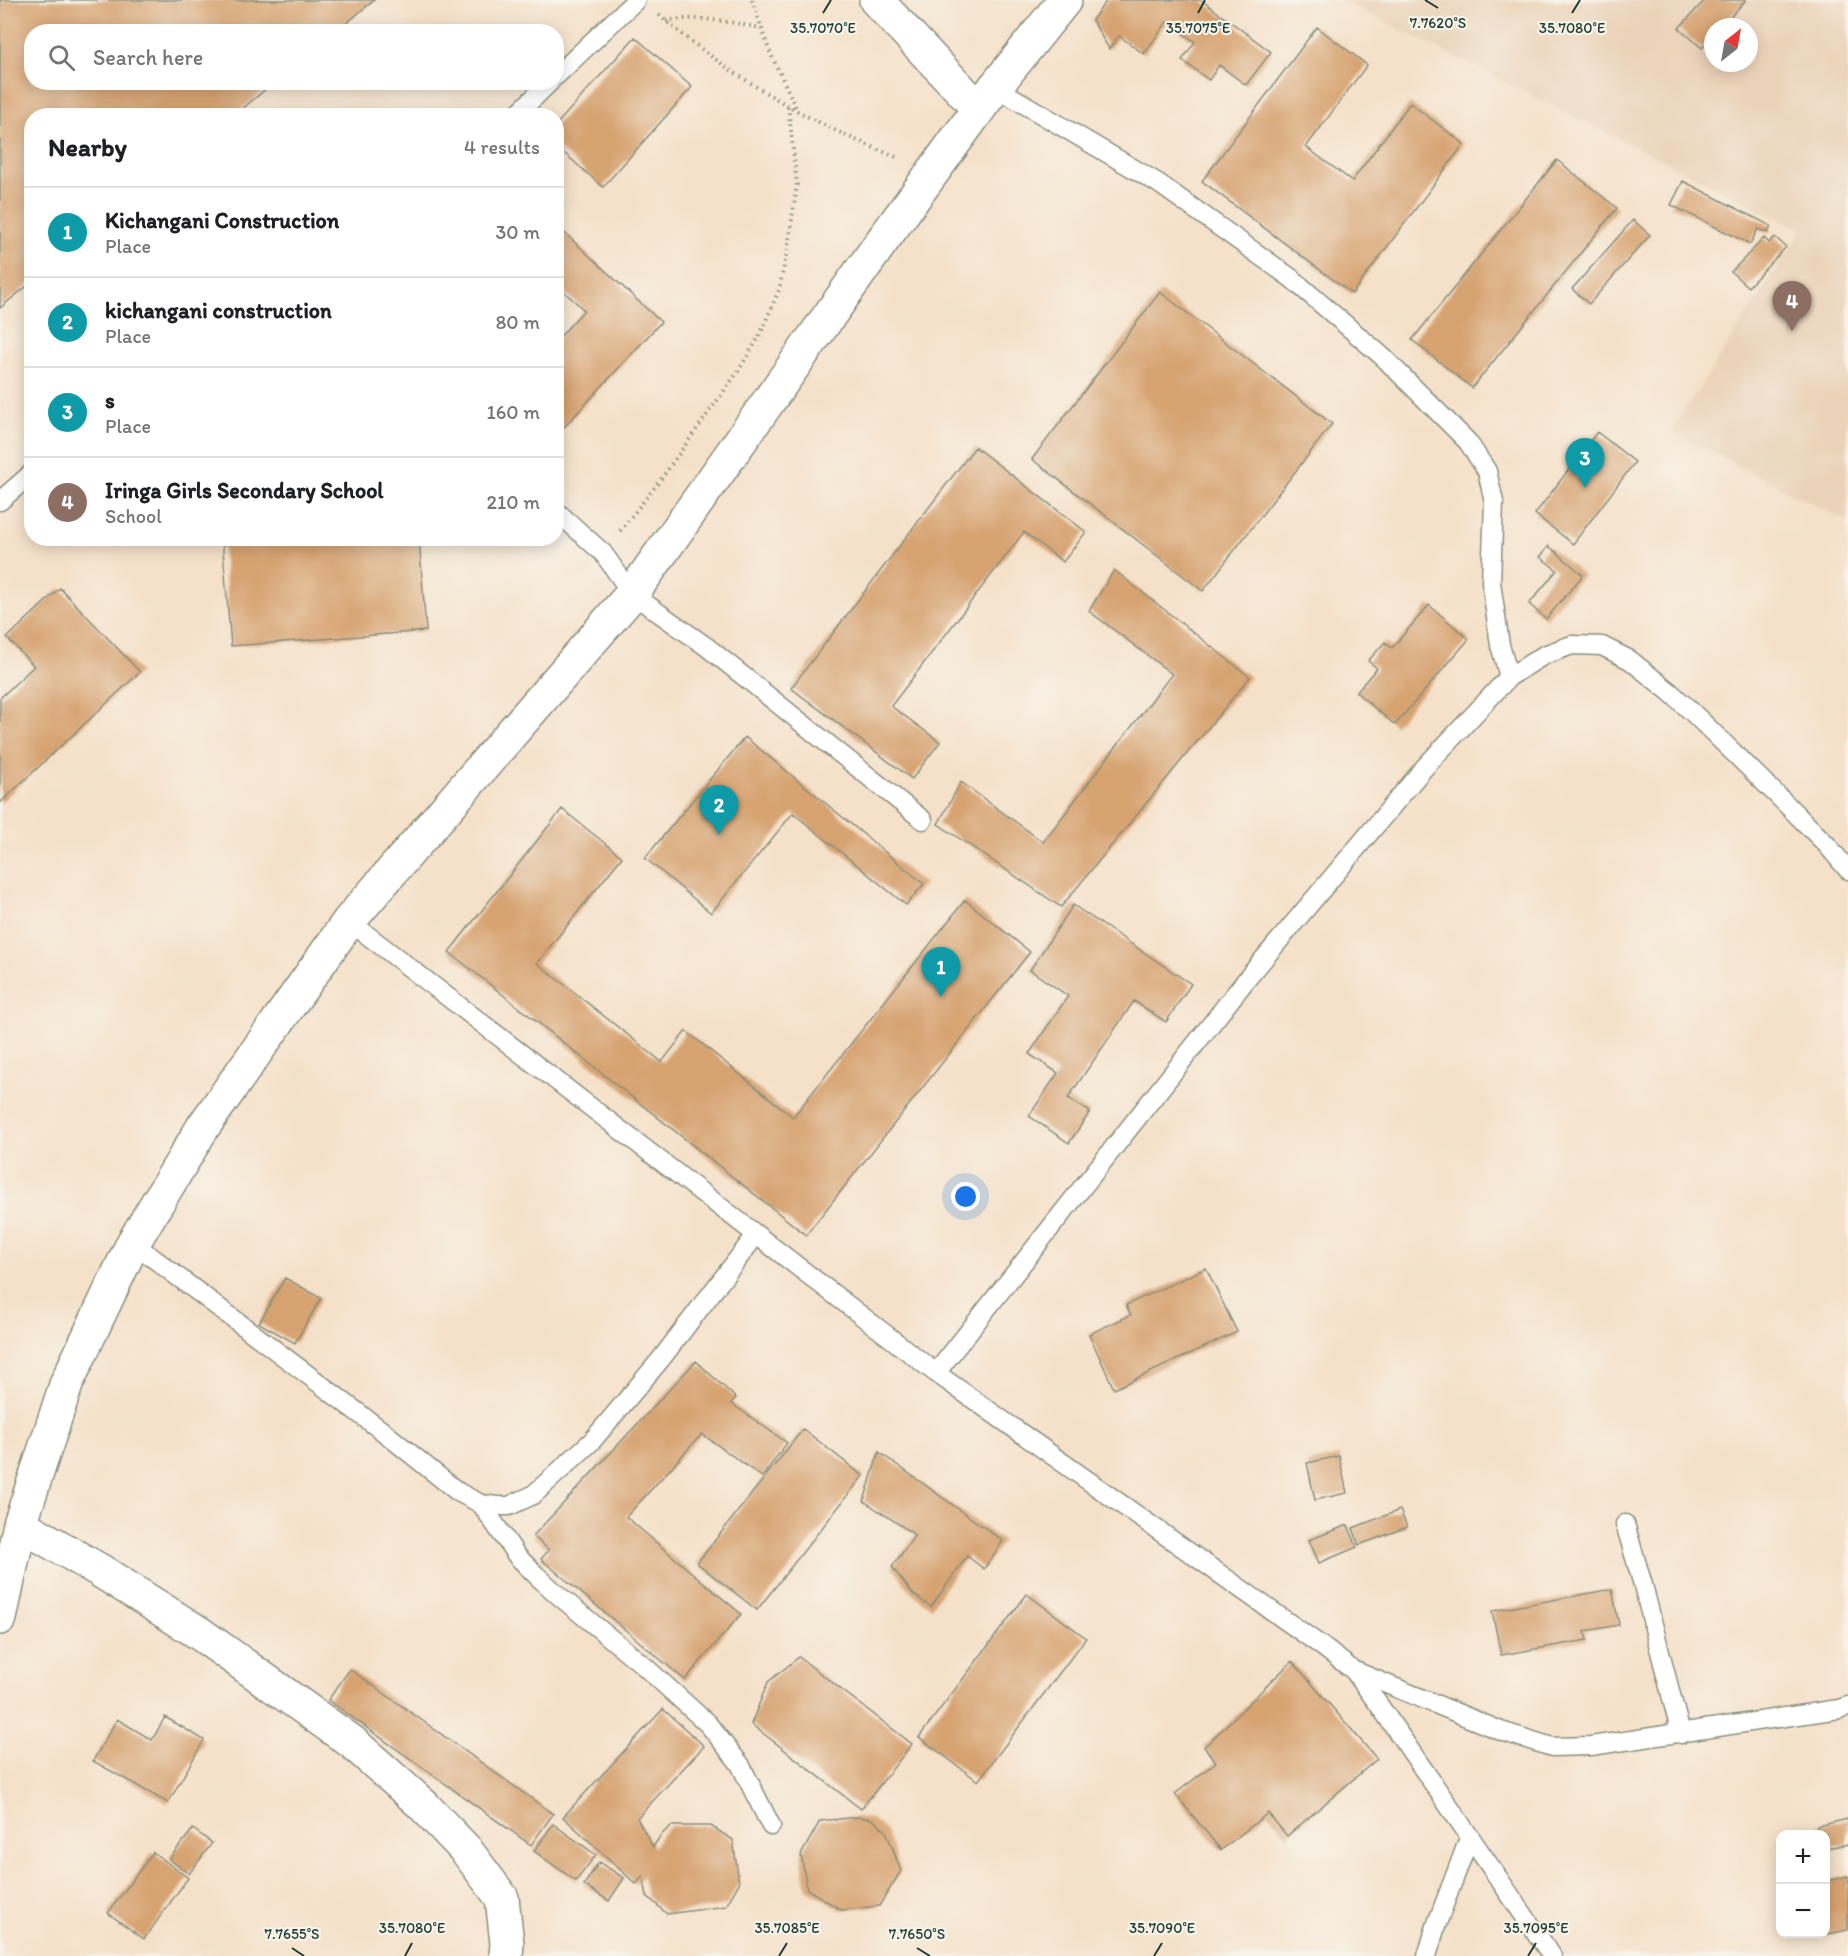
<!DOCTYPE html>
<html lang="en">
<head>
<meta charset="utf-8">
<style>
	:root { --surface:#fff; --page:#f6f6f6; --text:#202124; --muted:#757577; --line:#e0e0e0; --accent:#d93025 }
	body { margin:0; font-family:Itim,sans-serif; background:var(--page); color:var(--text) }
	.controls { position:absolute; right:18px; bottom:18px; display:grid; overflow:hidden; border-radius:12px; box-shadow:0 3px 15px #0003 }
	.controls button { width:54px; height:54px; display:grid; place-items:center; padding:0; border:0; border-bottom:2px solid var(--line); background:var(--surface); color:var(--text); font:30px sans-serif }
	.compass { position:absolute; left:1704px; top:18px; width:54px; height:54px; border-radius:50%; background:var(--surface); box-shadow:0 3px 15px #0003; rotate:31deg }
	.you { position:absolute; left:966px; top:1197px; width:21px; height:21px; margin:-15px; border:4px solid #fff; border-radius:50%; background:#1a73e8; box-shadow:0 0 0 9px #1a73e833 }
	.badge { display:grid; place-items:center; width:39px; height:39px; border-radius:50%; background:var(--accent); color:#fff; font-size:20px; font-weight:700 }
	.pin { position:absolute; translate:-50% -50px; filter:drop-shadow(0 2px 3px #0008) }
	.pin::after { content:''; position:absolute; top:32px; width:21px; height:18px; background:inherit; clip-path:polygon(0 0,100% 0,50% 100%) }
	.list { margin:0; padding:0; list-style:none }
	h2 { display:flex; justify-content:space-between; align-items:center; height:78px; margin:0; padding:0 24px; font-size:26px }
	h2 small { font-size:20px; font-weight:400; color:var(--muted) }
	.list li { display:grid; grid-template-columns:39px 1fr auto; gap:18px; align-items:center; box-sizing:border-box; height:90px; padding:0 24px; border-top:2px solid var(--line) }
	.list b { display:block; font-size:22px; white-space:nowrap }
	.list p { margin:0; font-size:20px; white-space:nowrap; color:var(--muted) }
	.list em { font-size:20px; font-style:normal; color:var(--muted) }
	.icon { flex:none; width:33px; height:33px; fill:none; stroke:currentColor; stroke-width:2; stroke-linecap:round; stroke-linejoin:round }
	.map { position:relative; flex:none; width:1848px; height:1956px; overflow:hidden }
	.search { position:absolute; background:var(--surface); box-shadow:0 3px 15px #0003; left:24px; top:24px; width:540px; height:66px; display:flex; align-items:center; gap:15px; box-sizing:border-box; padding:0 21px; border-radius:24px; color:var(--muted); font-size:22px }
	.panel { position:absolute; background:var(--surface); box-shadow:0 3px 15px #0003; left:24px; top:108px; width:540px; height:438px; border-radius:24px }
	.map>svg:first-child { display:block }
	.built { fill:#ebd3b9; fill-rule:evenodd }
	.building { fill:#d7a371 }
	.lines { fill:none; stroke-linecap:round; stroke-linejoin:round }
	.lane-casing { stroke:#8a8f7e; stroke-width:21 }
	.street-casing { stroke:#8a8f7e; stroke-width:36 }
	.secondary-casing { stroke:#8a8f7e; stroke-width:36 }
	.path { stroke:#8a8f7e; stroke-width:4; stroke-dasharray:1.5 4.5; stroke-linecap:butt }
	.lane { stroke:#fff; stroke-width:18 }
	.street { stroke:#fff; stroke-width:33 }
	.secondary { stroke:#fff; stroke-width:33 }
	.ticks { fill:none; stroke:#1f3d34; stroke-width:2 }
	.ticks-label { font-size:15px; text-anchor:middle; fill:#1f3d34; stroke:#f7f3e8; stroke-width:4.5; stroke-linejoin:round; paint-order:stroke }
</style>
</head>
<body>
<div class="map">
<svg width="1848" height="1956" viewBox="0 0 1848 1956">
	<rect width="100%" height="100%" fill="#f7f3e8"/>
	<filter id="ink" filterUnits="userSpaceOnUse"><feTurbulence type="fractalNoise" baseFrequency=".0167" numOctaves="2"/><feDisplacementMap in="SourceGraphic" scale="12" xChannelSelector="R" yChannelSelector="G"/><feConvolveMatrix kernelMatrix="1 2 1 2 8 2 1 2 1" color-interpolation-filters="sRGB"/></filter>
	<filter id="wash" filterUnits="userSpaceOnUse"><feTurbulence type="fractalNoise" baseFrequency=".008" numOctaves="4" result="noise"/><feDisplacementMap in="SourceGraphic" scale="24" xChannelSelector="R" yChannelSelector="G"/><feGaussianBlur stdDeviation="1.35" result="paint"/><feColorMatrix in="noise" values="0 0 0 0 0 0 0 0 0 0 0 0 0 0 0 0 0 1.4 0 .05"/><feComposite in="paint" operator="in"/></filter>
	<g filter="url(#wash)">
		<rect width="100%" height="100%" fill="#f5e1c9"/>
		<!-- built -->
		<path class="built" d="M1341,0h507v522l-177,-91 131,-201zM1713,27h36v36h-36z"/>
		<g id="blocks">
			<!-- building -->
			<path class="building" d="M0,0h374l-38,32h-304v50h242l-40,34h-202v166l-32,26z
				M1107,0h94l70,52 -25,33 -27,-20 -10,15 -27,-20 13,-18 -28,-20 -23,32 -25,-18 -10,13 -17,-29z
				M1705,0h41l-25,27h-8v9l-11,12 -23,-20z
				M1317,27l50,38 -61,82 46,34 58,-78 54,41 -112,150 -150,-113z
				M635,37l57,50 -89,100 -47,-41v-21z
				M1557,160l60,48 -145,180 -60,-48z
				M1683,181l88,45 -3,7 -10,-4 -8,15 -79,-39z
				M1633,220l17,15 -61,69 -17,-15z
				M556,225l105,97 -105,114v-95l28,-31 -28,-26z
				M1775,237l11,10 -38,40 -17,-15 33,-34 5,5z
				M1160,292l172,132 -129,167 -171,-132z
				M1597,432l38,30 -62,82 -38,-30z
				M975,447l111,85 -23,30 -39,-30 -133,174 49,36 -28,37 -121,-91z
				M222,538h197l7,93 -195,15z
				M1549,546l34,29 -37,44 -17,-15 28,-34 -17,-13z
				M1114,570l136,107 -189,230 -123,-83 23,-42 82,60 129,-168 -83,-63z
				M60,588l80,84 -140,131v-105l34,-32 -27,-28z
				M1429,605l40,34 -74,86 -39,-33 21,-24 -9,-7 17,-19 7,6z
				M745,737l179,147 -18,21 -113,-92 -82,100 -66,-55z
				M562,809l60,48 -85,106 125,99 24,-31 107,86 172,-217 65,52 -224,283 -357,-283z
				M1073,905l118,79 -25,38 -32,-21 -66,97 22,14 -21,31 -40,-27 29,-43 -29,-19 39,-58 -38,-26z
				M1206,1268l31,64 -123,57 -25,-55 42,-19 -5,-10z
				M285,1278l36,20 -26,45 -36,-20z
				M696,1361l40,37 -5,5 56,40 -25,34 -60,-43 -76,83 115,97 -56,66 -144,-121 8,-9 -16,-14z
				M803,1429l60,47 -106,134 -60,-47z
				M879,1452l124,89 -19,28 -17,-13 -36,51 -18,-13 -21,-27 23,-32 -51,-34z
				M1339,1456l8,37 -32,7 -8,-37z
				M1400,1510l7,17 -48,18 -6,-17z
				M1348,1525l9,22 -38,16 -10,-23z
				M1612,1589l7,36 -34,6 2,9 -86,15 -9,-44z
				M1027,1594l59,44 -108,143 -59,-44z
				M799,1657l113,87 -51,65 -110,-85 17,-42z
				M1292,1661l85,98 -90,77 -19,-23 -47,37 -46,-56 41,-32 -12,-15z
				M350,1669l203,145 -22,31 -203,-145z
				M663,1709l41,37 -67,72 16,29 8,-12 10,-9h40l22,14 6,43 -13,23 -59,8 -20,-18 -4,-20 -7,8 -73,-67z
				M165,1717l39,23 -36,63 -75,-42 24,-42 35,21z
				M857,1817l15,2 14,12 15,40 -22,35 -38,4 -34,-21 -6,-34 19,-34z
				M1848,1819v25l-22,4v-14h-7l-2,-8z
				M553,1824l43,31 -20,26 -42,-30z
				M193,1829l19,14 -23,31 -20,-15z
				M153,1852l35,26 -44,61 -36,-26z
				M599,1862l25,16 -15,23 -25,-16z
				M1848,1876v54l-20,4 -2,-9v-44z"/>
		</g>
	</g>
	<g filter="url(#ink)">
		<use href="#blocks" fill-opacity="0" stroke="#8a8f7e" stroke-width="1.5"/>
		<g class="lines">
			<!-- lane casing -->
			<g class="lane-casing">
				<path id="lane" d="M556,76l80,-76
					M995,87l163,96 133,95 92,79 85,85 19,29 7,31 -3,80 9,63 9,32
					M515,116l35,-34
					M0,501l32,-28
					M556,511l47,42 29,41 75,53 216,173
					M349,921l587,452 387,274 31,24 25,34 173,251
					M133,1243l252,190 73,59 23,12 16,2h12l24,-11 59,-54 69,-82 95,-124
					M936,1373l310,-393 178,-212 85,-91 35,-22 28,-10 30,1 28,14 40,32 23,21 85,83 49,49 21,25
					M481,1504l36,52 19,19 22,20 85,70 65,59 32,40 31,62
					M1625,1524l18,61 38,149
					M1355,1671l146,60 51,16 39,-1 248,-37 9,-3
					M1427,1956l9,-30 34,-90"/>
			</g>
			<!-- street casing -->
			<g class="street-casing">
				<path id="street" d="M876,0l103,109
					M20,1524l79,46 100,63 153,109 71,63 43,45 36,48 5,45 -1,13
					M0,1618l20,-94 47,-142 66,-139 70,-116 146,-206 283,-327 248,-350 115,-157"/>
			</g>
			<!-- secondary casing -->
			<g class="secondary-casing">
				<path id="secondary" d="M995,87l70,-87"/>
			</g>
			<!-- path -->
			<path class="path" d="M752,0l17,50 28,60
				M659,15c71,61 152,109 240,143
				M666,21c32,-6 63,1 95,7
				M620,531l38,-48 79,-110 22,-36 20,-47 10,-49 8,-57 -9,-79"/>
			<!-- lane -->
			<use href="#lane" class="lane"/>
			<!-- street -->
			<use href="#street" class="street"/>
			<!-- secondary -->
			<use href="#secondary" class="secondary"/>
		</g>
	</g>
	<!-- ticks -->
	<path class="ticks" d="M1425,0l13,8M823,13l8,-13M1198,13l7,-13M1572,13l8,-13M292,1948l12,8M917,1948l13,8M405,1956l7,-13M779,1956l8,-13M1154,1956l8,-13M1528,1956l8,-13"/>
	<g class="ticks-label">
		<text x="1438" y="28">7.7620°S</text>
		<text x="823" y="33">35.7070°E</text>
		<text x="1198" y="33">35.7075°E</text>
		<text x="1572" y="33">35.7080°E</text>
		<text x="412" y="1933">35.7080°E</text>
		<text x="787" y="1933">35.7085°E</text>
		<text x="1162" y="1933">35.7090°E</text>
		<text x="1536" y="1933">35.7095°E</text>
		<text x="292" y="1939">7.7655°S</text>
		<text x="917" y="1939">7.7650°S</text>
	</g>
</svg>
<div class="controls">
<button>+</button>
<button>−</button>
</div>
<svg class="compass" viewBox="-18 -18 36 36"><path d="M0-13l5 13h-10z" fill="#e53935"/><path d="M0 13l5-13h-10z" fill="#757577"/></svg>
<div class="you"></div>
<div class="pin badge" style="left:941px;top:997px;background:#0f9aa8">1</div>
<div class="pin badge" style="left:719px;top:835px;background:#0f9aa8">2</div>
<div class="pin badge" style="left:1585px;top:488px;background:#0f9aa8">3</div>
<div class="pin badge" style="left:1792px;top:331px;background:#8d6e63">4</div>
<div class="search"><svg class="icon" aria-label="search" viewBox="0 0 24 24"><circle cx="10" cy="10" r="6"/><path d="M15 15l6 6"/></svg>Search here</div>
<section class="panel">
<h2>Nearby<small>4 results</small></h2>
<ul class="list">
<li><span class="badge" style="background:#0f9aa8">1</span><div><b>Kichangani Construction</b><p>Place</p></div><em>30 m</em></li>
<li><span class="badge" style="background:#0f9aa8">2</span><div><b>kichangani construction</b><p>Place</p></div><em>80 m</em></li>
<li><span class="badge" style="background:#0f9aa8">3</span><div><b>s</b><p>Place</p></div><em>160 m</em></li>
<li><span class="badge" style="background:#8d6e63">4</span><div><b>Iringa Girls Secondary School</b><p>School</p></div><em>210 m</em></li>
</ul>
</section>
</div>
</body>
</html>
